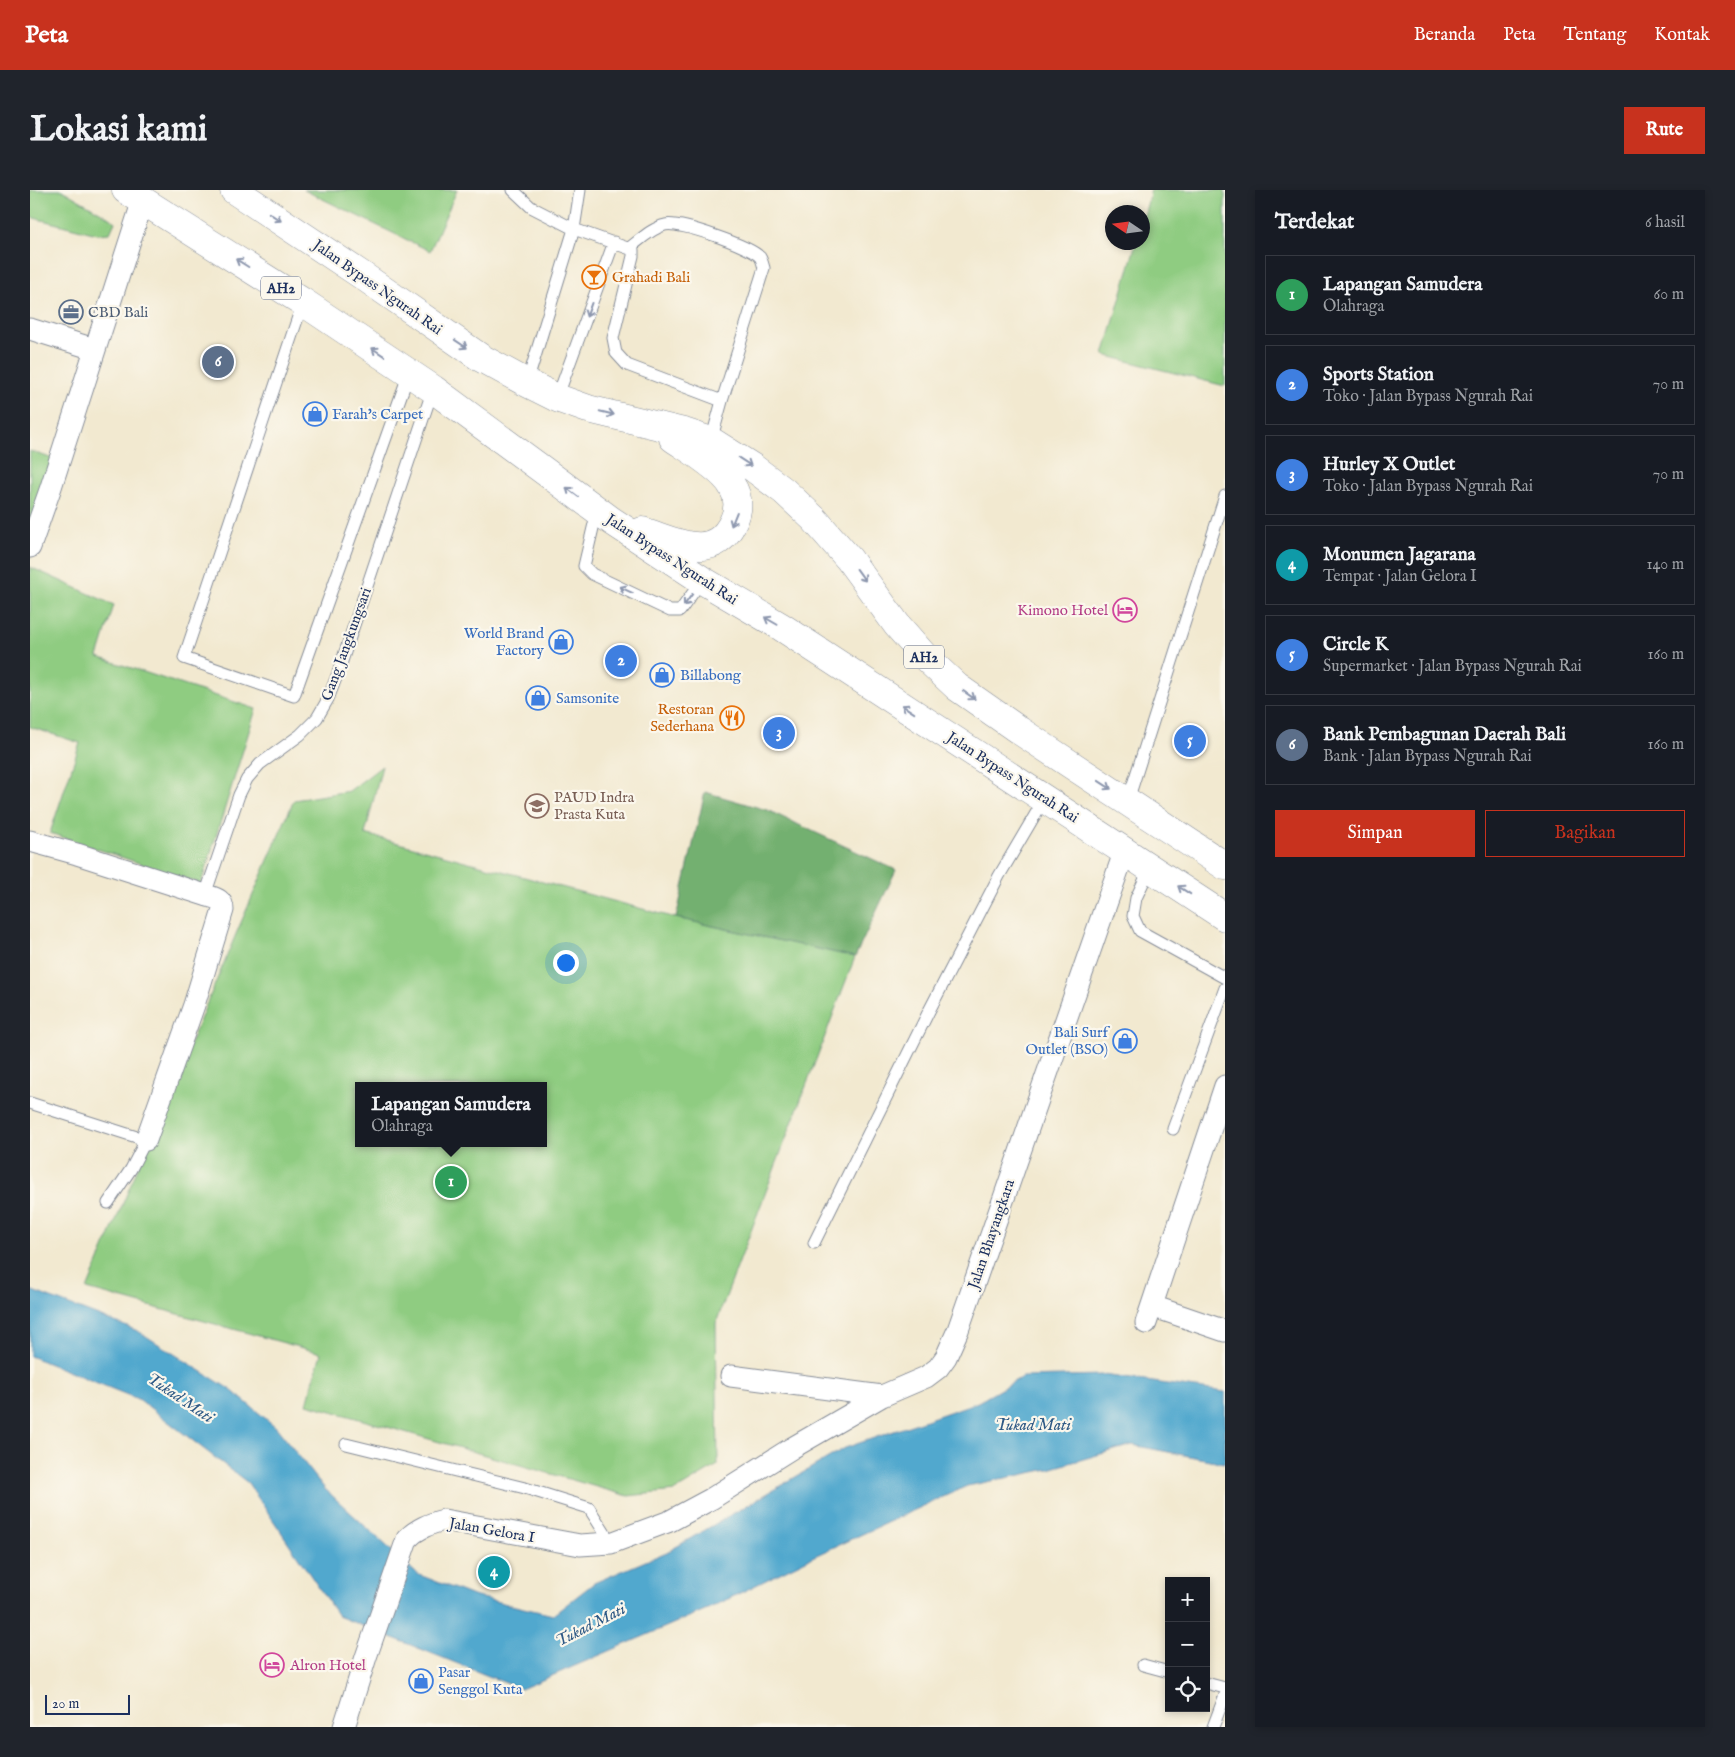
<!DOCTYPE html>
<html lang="id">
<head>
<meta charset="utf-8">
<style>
	:root { --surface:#171b24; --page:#20242c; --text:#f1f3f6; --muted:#9ea1a6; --line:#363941; --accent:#c8321e }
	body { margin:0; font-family:"IM FELL English",serif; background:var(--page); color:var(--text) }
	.controls { position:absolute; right:15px; bottom:15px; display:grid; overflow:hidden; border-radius:0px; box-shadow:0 2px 8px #0003 }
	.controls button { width:45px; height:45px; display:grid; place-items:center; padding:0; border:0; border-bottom:1px solid var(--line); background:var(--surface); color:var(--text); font:25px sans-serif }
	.compass { position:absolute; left:1075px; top:15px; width:45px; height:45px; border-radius:50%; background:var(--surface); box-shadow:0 2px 8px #0003; rotate:283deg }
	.scale { position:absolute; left:15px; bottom:12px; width:85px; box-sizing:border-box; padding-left:5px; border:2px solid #1b2f5e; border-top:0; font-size:14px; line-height:18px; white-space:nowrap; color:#1b2f5e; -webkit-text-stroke:4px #fbf7ec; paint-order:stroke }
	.you { position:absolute; left:535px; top:772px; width:18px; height:18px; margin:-12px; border:4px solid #fff; border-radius:50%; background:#1a73e8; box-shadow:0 0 0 8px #1a73e833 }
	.badge { display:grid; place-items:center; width:32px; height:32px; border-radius:50%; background:var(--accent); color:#fff; font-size:16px; font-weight:700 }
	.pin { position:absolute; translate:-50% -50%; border:2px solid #fff; box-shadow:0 1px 5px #0006 }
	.popup { position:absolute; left:325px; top:892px; width:192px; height:65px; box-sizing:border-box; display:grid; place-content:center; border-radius:0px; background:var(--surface); filter:drop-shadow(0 1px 4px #0005); font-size:16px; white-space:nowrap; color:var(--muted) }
	.popup b { font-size:19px; color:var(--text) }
	.popup::after { content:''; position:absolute; left:50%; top:100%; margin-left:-10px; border:10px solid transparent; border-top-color:var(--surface) }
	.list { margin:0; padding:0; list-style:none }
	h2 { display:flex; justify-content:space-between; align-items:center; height:65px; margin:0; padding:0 20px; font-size:21px }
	h2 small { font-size:16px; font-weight:400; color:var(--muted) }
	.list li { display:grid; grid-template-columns:32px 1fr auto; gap:15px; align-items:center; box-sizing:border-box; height:80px; margin:0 10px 10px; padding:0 10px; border:1px solid var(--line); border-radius:0px }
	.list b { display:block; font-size:19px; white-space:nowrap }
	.list p { margin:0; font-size:16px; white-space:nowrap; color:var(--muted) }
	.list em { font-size:16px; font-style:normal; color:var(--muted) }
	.actions { display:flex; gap:10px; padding:15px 20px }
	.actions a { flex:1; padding:11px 0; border:1px solid var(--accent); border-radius:0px; text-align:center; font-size:18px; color:var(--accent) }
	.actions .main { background:var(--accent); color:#fff }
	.icon { flex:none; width:28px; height:28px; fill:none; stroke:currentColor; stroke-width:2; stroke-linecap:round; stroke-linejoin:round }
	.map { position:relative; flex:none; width:1195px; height:1537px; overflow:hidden; border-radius:0px }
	header { display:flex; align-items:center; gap:30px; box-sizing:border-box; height:70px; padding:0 25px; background:var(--accent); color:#fff }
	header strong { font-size:24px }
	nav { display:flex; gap:28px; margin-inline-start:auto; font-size:18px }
	.intro { display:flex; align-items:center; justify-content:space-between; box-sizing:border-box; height:120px; padding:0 30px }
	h1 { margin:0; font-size:35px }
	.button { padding:12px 22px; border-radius:0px; background:var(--accent); color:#fff; font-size:18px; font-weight:700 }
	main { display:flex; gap:30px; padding:0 30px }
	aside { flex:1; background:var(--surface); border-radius:0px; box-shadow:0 2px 8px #0003 }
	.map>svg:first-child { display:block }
	.green { fill:#8fcc81; stroke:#557e70; fill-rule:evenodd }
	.forest { fill:#73b06f; stroke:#477066 }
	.water { fill:#51a8ce; stroke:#366c96 }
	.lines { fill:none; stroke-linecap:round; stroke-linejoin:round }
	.service-casing { stroke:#868c97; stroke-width:13 }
	.minor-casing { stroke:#868c97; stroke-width:23 }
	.trunk-casing { stroke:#868c97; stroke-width:29 }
	.service { stroke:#fff; stroke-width:11 }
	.minor { stroke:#fff; stroke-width:21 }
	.trunk { stroke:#fff; stroke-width:28 }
	.oneway { stroke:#8d97ae }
	.labels { text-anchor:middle; stroke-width:4.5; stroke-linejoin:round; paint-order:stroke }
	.shield { fill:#fbf7ec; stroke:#5e6b89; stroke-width:1 }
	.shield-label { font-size:14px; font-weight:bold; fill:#1b2f5e }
	.food-label { font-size:15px; fill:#c56008; stroke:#fbf7ec; text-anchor:start }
	.street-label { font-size:15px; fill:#1b2f5e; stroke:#fbf7ec }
	.service-label { font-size:15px; fill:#4e5e75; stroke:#fbf7ec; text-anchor:start }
	.shop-label { font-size:15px; fill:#366cbe; stroke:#fbf7ec; text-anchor:start }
	.hotel-label { font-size:15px; fill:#b23c85; stroke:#fbf7ec; text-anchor:end }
	.education-label { font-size:15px; fill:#785e54; stroke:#fbf7ec; text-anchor:start }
	.water-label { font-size:16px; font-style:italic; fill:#2e5985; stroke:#fbf7ec }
</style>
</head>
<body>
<header>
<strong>Peta</strong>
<nav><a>Beranda</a><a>Peta</a><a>Tentang</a><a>Kontak</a></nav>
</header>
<div class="intro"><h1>Lokasi kami</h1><a class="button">Rute</a></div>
<main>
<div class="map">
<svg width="1195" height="1537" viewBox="0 0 1195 1537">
	<rect width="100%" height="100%" fill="#fbf7ec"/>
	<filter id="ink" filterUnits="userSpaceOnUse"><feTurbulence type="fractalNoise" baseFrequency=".02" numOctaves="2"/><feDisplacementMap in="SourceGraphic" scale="10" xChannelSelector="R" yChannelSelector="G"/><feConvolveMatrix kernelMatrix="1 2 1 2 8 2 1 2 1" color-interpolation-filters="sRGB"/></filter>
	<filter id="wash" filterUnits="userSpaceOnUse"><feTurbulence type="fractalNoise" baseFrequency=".0096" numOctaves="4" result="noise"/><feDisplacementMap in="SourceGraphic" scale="20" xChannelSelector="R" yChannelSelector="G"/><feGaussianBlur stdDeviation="1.12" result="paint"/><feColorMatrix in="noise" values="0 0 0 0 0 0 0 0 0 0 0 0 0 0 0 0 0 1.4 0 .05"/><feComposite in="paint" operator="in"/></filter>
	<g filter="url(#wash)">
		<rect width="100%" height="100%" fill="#f2e9d0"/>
		<!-- green -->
		<path class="green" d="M0,0h32l43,25 10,7 -5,11 -13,1 -67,-17z
			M274,0h153l-27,61z
			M1121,0h74v196l-121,-31 32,-112 6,-1 1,-23z
			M0,261l32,11 -32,96z
			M0,377l84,38 -16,52 158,52 -55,175 -151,-51 30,-90 -50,-16z
			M352,576l-17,68 311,84 179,39 -139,366 2,142 -43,26 -47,5 -321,-92 14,-51 -234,-64 149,-355 58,-134 55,-9zM328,896h186v57h-186z"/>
		<!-- forest -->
		<path class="forest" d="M675,602l62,18 129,60 -41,87 -179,-39z"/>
		<!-- water -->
		<path class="water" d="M0,1100l108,41 93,59 45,37 49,62 92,85 56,22 80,19 41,-32 75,-32 176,-103 133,-46 44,-25 81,-2 122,17v71l-93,-18 -83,24 -82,17 -157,72 -98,49 -191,82 -183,-73 -90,-133 -108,-83 -110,-44z"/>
	</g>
	<g filter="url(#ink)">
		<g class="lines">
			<!-- service casing -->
			<g class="service-casing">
				<path id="service" d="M483,0l18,17 43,22 59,21v6l-20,82 3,15 11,12 95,36
					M599,58c11,-8 23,-20 36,-23 14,-4 85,21 95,32 2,3 3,8 4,11l-42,133 -11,40
					M273,112l-119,356 110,38 115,-323
					M497,193l47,-154 6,-39
					M527,208l57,-156
					M567,321l-13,55 8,8 78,37h10l22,-31
					M1098,610l97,-304
					M1120,678l-14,30 -3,18 7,15 85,47
					M175,705l34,-100 8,-16 13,-15 40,-29 17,-17 11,-19 10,-26 95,-284
					M0,913l116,37 -15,29 -23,34
					M1143,939l52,-141
					M784,1053l115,-232 70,-135 46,-78
					M316,1254l179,44 64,20 22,35
					M1113,1475l26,7
					M1176,1493l19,5
					M1183,1537l12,-32"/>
			</g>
			<!-- minor casing -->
			<g class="minor-casing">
				<path id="minor" d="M0,139l64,20
					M0,357l21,-60 92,-287
					M0,651l47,13 128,41c9,3 18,3 18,15l-29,95 -48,135
					M1122,1116l73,25
					M1116,1133l79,-237
					M701,1186l151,20
					M314,1537l22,-70 41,-118c11,-11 22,-15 37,-19l136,25 31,-2 59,-22 41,-22 81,-51 90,-52 44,-19 12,-9 8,-11 12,-27 167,-480"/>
			</g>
			<!-- trunk casing -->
			<g class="trunk-casing">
				<path id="trunk" d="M96,0l177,112 130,87 179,132 90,59 78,46 445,291
					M204,0l129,86 118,82 46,25 30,15 31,11 96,23 27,9 41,26 32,24 30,28 35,40 48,66 27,31 33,31 63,44 205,135
					M612,341c33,10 71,33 91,-9 6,-11 6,-25 -1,-36 -9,-17 -43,-37 -59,-48"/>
			</g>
			<!-- service -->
			<use href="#service" class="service"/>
			<!-- minor -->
			<use href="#minor" class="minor"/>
			<!-- trunk -->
			<use href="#trunk" class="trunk"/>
		</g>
		<!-- one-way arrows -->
		<defs><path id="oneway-shaft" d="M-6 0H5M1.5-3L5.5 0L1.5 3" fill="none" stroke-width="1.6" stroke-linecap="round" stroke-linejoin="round" transform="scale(1.25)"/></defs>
		<g class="oneway">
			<use href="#oneway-shaft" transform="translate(245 27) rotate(34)"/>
			<use href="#oneway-shaft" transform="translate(212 73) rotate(-148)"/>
			<use href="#oneway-shaft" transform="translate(559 120) rotate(110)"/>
			<use href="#oneway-shaft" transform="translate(431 154) rotate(34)"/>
			<use href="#oneway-shaft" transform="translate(348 162) rotate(-146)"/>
			<use href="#oneway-shaft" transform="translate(577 223) rotate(13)"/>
			<use href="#oneway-shaft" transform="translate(715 272) rotate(33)"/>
			<use href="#oneway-shaft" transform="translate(542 302) rotate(-143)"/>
			<use href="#oneway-shaft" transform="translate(704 329) rotate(112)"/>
			<use href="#oneway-shaft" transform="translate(831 385) rotate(54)"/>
			<use href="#oneway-shaft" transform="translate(596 400) rotate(-155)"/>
			<use href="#oneway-shaft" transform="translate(658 410) rotate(126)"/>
			<use href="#oneway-shaft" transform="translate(741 431) rotate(-150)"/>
			<use href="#oneway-shaft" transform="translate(939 505) rotate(35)"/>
			<use href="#oneway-shaft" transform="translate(878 519) rotate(-147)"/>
			<use href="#oneway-shaft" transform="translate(1075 595) rotate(33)"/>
			<use href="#oneway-shaft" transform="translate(1154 700) rotate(-147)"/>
		</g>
	</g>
	<!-- icons -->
	<defs>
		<g id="bar-ring" transform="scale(1.25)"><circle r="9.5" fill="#fbf7ec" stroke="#e8710a" stroke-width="1.5"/><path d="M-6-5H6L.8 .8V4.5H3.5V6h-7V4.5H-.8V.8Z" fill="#e8710a"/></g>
		<g id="office-ring" transform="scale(1.25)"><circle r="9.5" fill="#fbf7ec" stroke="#5c6f8a" stroke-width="1.5"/><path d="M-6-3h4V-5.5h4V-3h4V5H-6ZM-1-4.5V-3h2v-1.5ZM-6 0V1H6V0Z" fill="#5c6f8a"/></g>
		<g id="shop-ring" transform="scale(1.25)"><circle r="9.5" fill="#fbf7ec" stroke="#3f7fe0" stroke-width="1.5"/><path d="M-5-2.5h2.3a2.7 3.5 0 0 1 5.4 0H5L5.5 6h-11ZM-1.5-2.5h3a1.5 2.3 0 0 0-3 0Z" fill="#3f7fe0"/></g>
		<g id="hotel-ring" transform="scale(1.25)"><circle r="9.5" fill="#fbf7ec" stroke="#d1479c" stroke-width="1.5"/><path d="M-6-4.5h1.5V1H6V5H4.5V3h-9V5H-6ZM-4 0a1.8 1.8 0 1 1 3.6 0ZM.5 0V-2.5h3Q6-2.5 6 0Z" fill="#d1479c"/></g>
		<g id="restaurant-ring" transform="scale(1.25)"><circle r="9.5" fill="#fbf7ec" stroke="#e8710a" stroke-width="1.5"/><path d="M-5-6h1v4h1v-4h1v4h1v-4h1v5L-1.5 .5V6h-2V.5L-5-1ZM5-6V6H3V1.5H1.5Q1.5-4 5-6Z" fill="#e8710a"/></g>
		<g id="school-ring" transform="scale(1.25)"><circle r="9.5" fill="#fbf7ec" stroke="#8d6e63" stroke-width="1.5"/><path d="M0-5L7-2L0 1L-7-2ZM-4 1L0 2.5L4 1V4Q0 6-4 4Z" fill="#8d6e63"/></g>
	</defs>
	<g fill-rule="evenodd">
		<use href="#bar-ring" x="564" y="87"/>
		<use href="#office-ring" x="41" y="122"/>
		<use href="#shop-ring" x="285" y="224"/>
		<use href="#hotel-ring" x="1095" y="420"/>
		<use href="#shop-ring" x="531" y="452"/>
		<use href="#shop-ring" x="632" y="485"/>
		<use href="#shop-ring" x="508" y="508"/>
		<use href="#restaurant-ring" x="702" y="528"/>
		<use href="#school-ring" x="507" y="616"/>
		<use href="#shop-ring" x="1095" y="851"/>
		<use href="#hotel-ring" x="242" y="1475"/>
		<use href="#shop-ring" x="391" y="1491"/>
	</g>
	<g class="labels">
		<!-- shield labels -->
		<g class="shield">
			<rect x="231" y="86.5" width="40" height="23" rx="4"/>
			<rect x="874" y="455.5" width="40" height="23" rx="4"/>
		</g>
		<g class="shield-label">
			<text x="251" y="103">AH2</text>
			<text x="894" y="472">AH2</text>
		</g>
		<!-- food labels -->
		<g class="food-label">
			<text x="582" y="92">Grahadi Bali</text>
			<text x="684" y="524" text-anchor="end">Restoran<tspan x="684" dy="17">Sederhana</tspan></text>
		</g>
		<!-- street labels -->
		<g class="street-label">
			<text transform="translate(348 97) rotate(35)" y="5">Jalan Bypass Ngurah Rai</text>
			<text transform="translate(642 369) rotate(33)" y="5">Jalan Bypass Ngurah Rai</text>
			<text transform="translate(316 454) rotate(-70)" y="5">Gang Jangkungsari</text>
			<text transform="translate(983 587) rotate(33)" y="5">Jalan Bypass Ngurah Rai</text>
			<text transform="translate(961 1044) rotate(-71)" y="5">Jalan Bhayangkara</text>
			<text transform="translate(462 1340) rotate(10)" y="5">Jalan Gelora I</text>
		</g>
		<!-- service labels -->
		<g class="service-label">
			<text x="58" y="127">CBD Bali</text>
		</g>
		<!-- shop labels -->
		<g class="shop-label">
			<text x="302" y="229">Farah's Carpet</text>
			<text x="514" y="448" text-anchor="end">World Brand<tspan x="514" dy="17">Factory</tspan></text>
			<text x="650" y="490">Billabong</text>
			<text x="526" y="513">Samsonite</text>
			<text x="1078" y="847" text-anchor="end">Bali Surf<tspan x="1078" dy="17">Outlet (BSO)</tspan></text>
			<text x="408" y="1487">Pasar<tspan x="408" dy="17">Senggol Kuta</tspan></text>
		</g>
		<!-- hotel labels -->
		<g class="hotel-label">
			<text x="1078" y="425">Kimono Hotel</text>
			<text x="260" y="1480" text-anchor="start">Alron Hotel</text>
		</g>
		<!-- education labels -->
		<g class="education-label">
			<text x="524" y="612">PAUD Indra<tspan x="524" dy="17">Prasta Kuta</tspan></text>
		</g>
		<!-- water labels -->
		<g class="water-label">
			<text transform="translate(151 1207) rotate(34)" y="6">Tukad Mati</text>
			<text x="1003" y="1240">Tukad Mati</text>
			<text transform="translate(560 1434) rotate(-27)" y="6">Tukad Mati</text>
		</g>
	</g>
</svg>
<div class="controls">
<button>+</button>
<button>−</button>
<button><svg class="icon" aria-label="locate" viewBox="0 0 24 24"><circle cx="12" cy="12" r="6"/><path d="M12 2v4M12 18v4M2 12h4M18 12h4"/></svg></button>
</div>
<svg class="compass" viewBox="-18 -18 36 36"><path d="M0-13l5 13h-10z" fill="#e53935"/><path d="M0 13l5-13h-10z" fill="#9ea1a6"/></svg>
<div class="scale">20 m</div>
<div class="you"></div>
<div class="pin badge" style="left:421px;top:992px;background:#2e9e5b">1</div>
<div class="popup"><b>Lapangan Samudera</b>Olahraga</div>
<div class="pin badge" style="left:591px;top:471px;background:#3f7fe0">2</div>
<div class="pin badge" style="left:749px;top:543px;background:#3f7fe0">3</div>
<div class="pin badge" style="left:464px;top:1382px;background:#0f9aa8">4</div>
<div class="pin badge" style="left:1160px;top:551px;background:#3f7fe0">5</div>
<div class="pin badge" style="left:188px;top:172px;background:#5c6f8a">6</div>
</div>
<aside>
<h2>Terdekat<small>6 hasil</small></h2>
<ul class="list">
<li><span class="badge" style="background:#2e9e5b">1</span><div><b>Lapangan Samudera</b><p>Olahraga</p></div><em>60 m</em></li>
<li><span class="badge" style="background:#3f7fe0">2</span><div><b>Sports Station</b><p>Toko · Jalan Bypass Ngurah Rai</p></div><em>70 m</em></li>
<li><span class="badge" style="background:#3f7fe0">3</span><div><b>Hurley X Outlet</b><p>Toko · Jalan Bypass Ngurah Rai</p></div><em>70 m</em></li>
<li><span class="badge" style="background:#0f9aa8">4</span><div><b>Monumen Jagarana</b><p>Tempat · Jalan Gelora I</p></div><em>140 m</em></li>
<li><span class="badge" style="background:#3f7fe0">5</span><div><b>Circle K</b><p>Supermarket · Jalan Bypass Ngurah Rai</p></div><em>160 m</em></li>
<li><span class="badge" style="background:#5c6f8a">6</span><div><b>Bank Pembagunan Daerah Bali</b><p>Bank · Jalan Bypass Ngurah Rai</p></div><em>160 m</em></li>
</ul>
<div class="actions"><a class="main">Simpan</a><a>Bagikan</a></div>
</aside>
</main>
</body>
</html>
